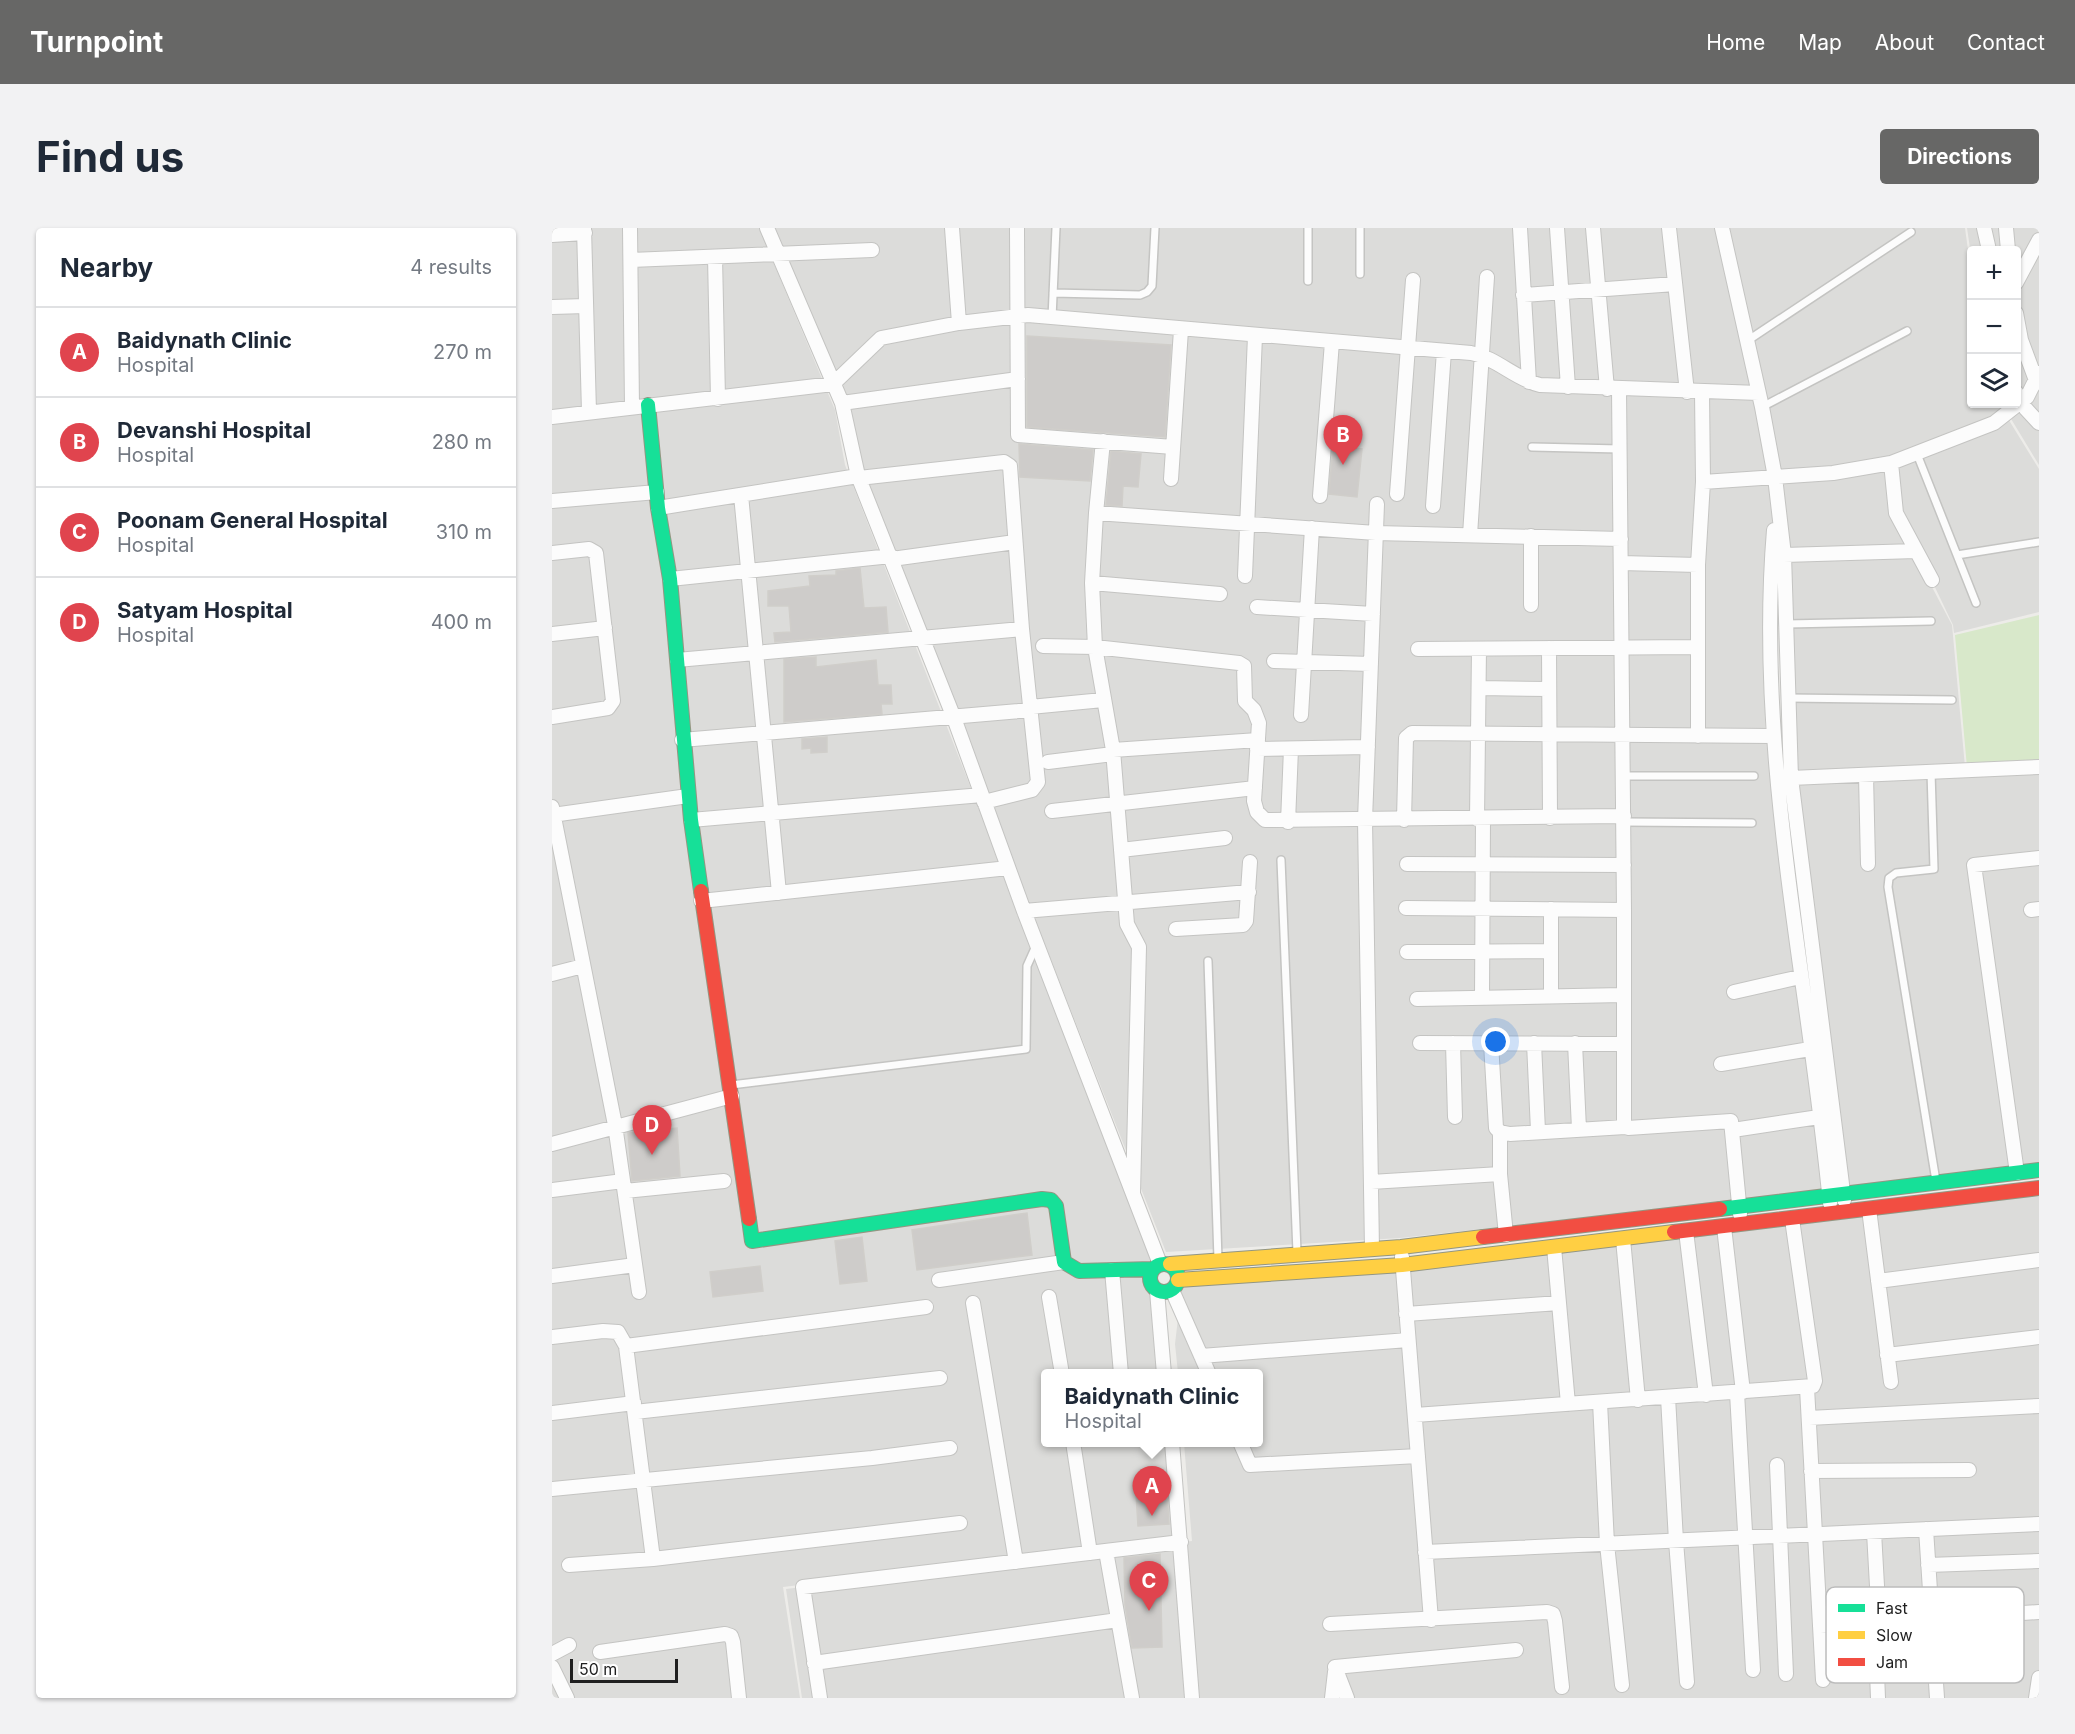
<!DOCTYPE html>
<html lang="en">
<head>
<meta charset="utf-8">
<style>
	:root { --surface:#fff; --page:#f2f2f3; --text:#1f2937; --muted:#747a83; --line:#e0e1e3; --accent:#676766 }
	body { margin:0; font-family:Inter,sans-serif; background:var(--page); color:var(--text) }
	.controls { position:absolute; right:18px; top:18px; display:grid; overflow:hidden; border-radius:6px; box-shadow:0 2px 4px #0004 }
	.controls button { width:54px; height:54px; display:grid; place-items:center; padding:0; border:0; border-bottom:2px solid var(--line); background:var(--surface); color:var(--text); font:30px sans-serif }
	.scale { position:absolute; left:18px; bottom:15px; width:108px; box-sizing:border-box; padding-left:6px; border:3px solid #1f1f1f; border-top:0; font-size:16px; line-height:21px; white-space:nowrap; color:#1f1f1f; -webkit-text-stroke:4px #fff; paint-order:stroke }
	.you { position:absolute; left:944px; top:814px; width:21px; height:21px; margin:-15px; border:4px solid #fff; border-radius:50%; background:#1a73e8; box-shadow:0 0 0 9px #1a73e833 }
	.badge { display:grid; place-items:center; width:39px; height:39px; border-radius:50%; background:var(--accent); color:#fff; font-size:20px; font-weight:700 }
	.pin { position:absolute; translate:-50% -50px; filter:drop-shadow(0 2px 3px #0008) }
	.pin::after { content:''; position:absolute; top:32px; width:21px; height:18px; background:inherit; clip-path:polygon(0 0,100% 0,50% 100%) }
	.popup { position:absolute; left:489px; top:1141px; width:222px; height:78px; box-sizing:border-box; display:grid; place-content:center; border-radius:6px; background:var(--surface); filter:drop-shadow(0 2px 4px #0005); font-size:20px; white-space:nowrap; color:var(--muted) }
	.popup b { font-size:22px; color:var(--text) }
	.popup::after { content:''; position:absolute; left:50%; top:100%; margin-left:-12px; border:12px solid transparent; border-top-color:var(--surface) }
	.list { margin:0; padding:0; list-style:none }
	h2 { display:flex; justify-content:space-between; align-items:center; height:78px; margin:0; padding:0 24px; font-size:26px }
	h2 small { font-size:20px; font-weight:400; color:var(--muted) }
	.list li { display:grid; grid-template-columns:39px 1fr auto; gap:18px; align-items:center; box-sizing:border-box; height:90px; padding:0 24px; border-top:2px solid var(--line) }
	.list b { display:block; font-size:22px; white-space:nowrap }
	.list p { margin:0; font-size:20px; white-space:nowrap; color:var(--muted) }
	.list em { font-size:20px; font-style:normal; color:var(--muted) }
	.icon { flex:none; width:33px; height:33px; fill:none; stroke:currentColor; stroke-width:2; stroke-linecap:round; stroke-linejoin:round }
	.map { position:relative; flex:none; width:1487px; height:1470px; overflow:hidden; border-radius:6px }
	header { display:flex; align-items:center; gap:36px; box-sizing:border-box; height:84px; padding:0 30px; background:var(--accent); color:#fff }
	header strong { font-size:28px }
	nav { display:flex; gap:33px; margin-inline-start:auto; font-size:21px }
	.intro { display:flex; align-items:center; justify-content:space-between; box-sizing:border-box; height:144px; padding:0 36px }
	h1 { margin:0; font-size:42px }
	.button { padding:15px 27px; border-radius:6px; background:var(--accent); color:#fff; font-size:21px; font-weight:700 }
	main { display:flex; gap:36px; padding:0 36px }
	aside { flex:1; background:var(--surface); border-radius:6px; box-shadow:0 2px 4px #0004 }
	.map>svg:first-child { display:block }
	.residential { fill:#dcdcda }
	.grass { fill:#d8e8ca }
	.building { fill:#ceccca; stroke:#d0ceca; stroke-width:1.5 }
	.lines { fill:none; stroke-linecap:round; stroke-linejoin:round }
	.lane-casing { stroke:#c4c4c2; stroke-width:10 }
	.street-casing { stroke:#c4c4c2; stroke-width:16 }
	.fast-casing { stroke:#939682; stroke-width:16 }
	.slow-casing { stroke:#939682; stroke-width:16 }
	.jam-casing { stroke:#939682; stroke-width:16 }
	.lane { stroke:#fcfcfc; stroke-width:7 }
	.street { stroke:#fcfcfc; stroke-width:14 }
	.fast { stroke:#16e098; stroke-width:14 }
	.slow { stroke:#ffcf43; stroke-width:14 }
	.jam { stroke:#f24e42; stroke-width:14 }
	.key { fill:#fff; stroke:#bcbcbc; stroke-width:1.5 }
	.key-label { font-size:16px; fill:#1f1f1f }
</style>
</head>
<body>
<header>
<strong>Turnpoint</strong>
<nav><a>Home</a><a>Map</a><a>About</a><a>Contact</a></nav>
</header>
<div class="intro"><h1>Find us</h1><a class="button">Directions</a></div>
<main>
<aside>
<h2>Nearby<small>4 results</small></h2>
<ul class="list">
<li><span class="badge" style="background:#e0444e">A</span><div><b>Baidynath Clinic</b><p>Hospital</p></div><em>270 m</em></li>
<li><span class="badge" style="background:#e0444e">B</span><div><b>Devanshi Hospital</b><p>Hospital</p></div><em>280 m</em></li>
<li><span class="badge" style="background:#e0444e">C</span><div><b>Poonam General Hospital</b><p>Hospital</p></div><em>310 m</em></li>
<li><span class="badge" style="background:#e0444e">D</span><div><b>Satyam Hospital</b><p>Hospital</p></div><em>400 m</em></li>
</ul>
</aside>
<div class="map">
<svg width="1487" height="1470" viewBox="0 0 1487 1470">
	<rect width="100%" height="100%" fill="#edece9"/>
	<!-- residential -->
	<path class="residential" d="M0,0h207l76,182 10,55 310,796 -7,11v11l4,6 9,84 -115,1v68l122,1 9,96 -394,48 17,111h-248z
		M221,0h945l55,253 1,20 -5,55 -4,172 57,463 -422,47 -234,14 -304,-772z
		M1175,0h238l6,44 1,132h27l40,65v143l-85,21 -1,-8 -54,-113 -8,-53 -114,16z
		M1415,0h72v237l-37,-61h14v-154h-44l-1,5z
		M1337,237l5,50 58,110 13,142 -172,8 -16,-295z
		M1487,542v396l-192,25 -53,-410z
		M1487,962v508h-1237l-16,-109 406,-48 -8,-98 74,-1v-68l-80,-1 -3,-29 7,-60z"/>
	<!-- grass -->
	<path class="grass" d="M1487,387v148l-72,4 -12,-132z"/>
	<!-- building -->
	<path class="building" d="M475,108l144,9 -6,92 -138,-10z
		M467,216l74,6 -3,31 -70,-4z
		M781,218l29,3 -5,48 -28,-3z
		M559,223l30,3 -3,33 -15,-1 -1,20 -16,-1z
		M308,340l4,40 22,-1 2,25 -113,10 -1,-9 17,-1 -2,-26h-21v-15l42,-5 -1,-10 27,-1v-4z
		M264,429v10l60,-7 2,25h13l1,19h-11l1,10 -98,8v-63z
		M275,509v15l-16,1v-5l-9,1v-10z
		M125,900l3,48 -48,5 -4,-48z
		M475,985l5,42 -115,15 -5,-40z
		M310,1009l5,44 -27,3 -5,-43z
		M208,1038l3,25 -50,6 -3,-25z
		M615,1264l2,32 -31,2 -2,-33z
		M608,1326l2,93 -30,1 -7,-43 -1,-47z"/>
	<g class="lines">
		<!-- lane casing -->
		<g class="lane-casing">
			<path id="lane" d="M756,0v53
				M808,46v-46
				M501,65l87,2 7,-3 5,-6 3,-58
				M500,90l4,-90
				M1195,113l164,-109
				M1210,179l145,-76
				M980,219l88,2
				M1365,226l59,149
				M1405,327l82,-13
				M1235,396l144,-3
				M1236,470l164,2
				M1379,544l3,97 -38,4 -7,5 -1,9 48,294
				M1071,548h131
				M1072,594l128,1
				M729,632l16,392
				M656,733l10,298
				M179,857l295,-36 1,-83 9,-20"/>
		</g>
		<!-- street casing -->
		<g class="street-casing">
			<path id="street" d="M32,0l5,184
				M78,0l2,179
				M215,0l75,175 16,73 96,242 70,193 136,353
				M400,0l7,95
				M465,0l1,207 155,12
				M968,0l9,154
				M1005,0l11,159
				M1041,0l14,161
				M1117,0l18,164
				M1170,0l40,179 13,70 9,78 7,223 53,422
				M1432,0l5,22
				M1454,0l2,22
				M0,7l33,-2
				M163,29l3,142
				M79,32l241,-10
				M1464,55l23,-43
				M971,67l152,-11
				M0,79l34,-1
				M1464,85l5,27 16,43
				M1067,161l5,521v213l4,5 103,-7 9,93
				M1150,164l1,90
				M1464,164l10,17 13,14
				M290,175l176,-24
				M0,189l281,-33 48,-46 78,-15 69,-8 443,38c26,5 44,26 69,32l219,8
				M1339,235l5,50 36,67
				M307,250l145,-16 6,4 12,163 16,153 -6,8 -48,12
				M619,251l10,-149
				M845,266l16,-214
				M189,267l38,398
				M768,268l12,-154
				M0,273l105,-9
				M881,278l11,-155
				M106,280l200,-32
				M544,285l7,-72
				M1222,302c-19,226 35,449 56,673
				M918,307l17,-258
				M979,308v69
				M0,325l37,-4 7,4 17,148 -5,7 -56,9
				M1232,327l132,-4
				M340,331l123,-17
				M1069,335l77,2
				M693,348l10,-240
				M118,351l221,-23
				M540,355l128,11
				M705,379l116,7
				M0,406l53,-6
				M491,418l52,1 144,16 5,3 1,35 9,9 5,13 -5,78 3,11 8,8 359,-4
				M997,420l1,170
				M866,421l280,-2
				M125,432l345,-31
				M722,433l97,3
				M927,460l70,1
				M478,479l73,-7
				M749,487l11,-187
				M1146,508v-171l5,-83 130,-9 58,-10 103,-40 33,-26 12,-24
				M130,512l349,-30
				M705,521l111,-2
				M561,522l145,-10
				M496,534l65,-8
				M1314,547l2,89
				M1239,550l248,-11
				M0,579l63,318 24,167
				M500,583l203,-23
				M0,587l136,-19
				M925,591l2,-170
				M139,592l291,-25
				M852,592l2,-82 6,-5 361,3
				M736,594l3,-73
				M569,622l104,-12
				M855,636l217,1
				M149,673l307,-33
				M854,680l218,2
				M1479,682l8,-1
				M472,683l225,-19
				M624,701l67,-4 3,-4 4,-59
				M855,724l144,-1
				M0,746l31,-8
				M1182,764l66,-15
				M999,768v-87
				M930,770l1,-179
				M865,771l206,-4
				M868,815l203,1
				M901,815l2,74
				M939,815l5,85 4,4 10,2 115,-7
				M982,815l4,88
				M1023,815l4,86
				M1169,836l89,-15
				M1181,902l86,-13
				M948,904v42l6,61
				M0,916l180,-48
				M1465,945l-43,-308 65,-7
				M819,954l129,-8
				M0,962l71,-9
				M73,963l99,-10
				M581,965l6,-246 -12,-23 -14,-174 -18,-103 -3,-64 4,-70 280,20 245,6
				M1317,981l22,173
				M1172,999l19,165
				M1134,1003l20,164
				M1071,1011l15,161
				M1002,1019l14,157
				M820,1021l-7,-429 12,-316
				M850,1029l29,363
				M560,1042l9,104
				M0,1048l83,-11
				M387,1052l125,-18
				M1326,1053l161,-21
				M620,1062l37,84
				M605,1063l7,83
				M497,1069l13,77
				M421,1075l43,259
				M854,1086l153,-11
				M0,1109l51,-6 15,1 8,14 27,213
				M74,1118l300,-39
				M1335,1127l152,-18
				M649,1128l207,-16
				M1255,1160l16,292
				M1185,1165l16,277
				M1116,1169l8,144 11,141
				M1048,1174l7,142 15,141
				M83,1184l305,-34
				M0,1185l82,-10
				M863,1187l398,-29 2,-5 -23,-162
				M1257,1190l230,-12
				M521,1214l17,111
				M620,1214l20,256
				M688,1214l10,23 168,-9
				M1225,1237l9,209
				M1259,1243l158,-1
				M0,1261l320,-31 78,-10
				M1374,1301l11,169
				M1322,1304l5,90
				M554,1323l26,147
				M873,1324l614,-28
				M17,1337l84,-6 307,-36
				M1376,1337l111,-4
				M778,1396l217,-12 6,2 2,7 7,66
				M1268,1398l219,-14
				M48,1424l125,-18 6,2 2,6 6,56
				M0,1426l17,-9
				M262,1435l304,-43
				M0,1439l15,31
				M783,1439l181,-17
				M783,1439l12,31
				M1325,1445l1,25
				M268,1470l-17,-111 378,-45
				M780,1470l3,-26
				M1484,1470l3,-20"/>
		</g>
		<!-- fast casing -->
		<g class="fast-casing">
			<path id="fast" d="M96,177l10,103 12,71 21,241 10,71
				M1168,981l319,-39
				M197,991l3,22 290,-42 9,1 5,6 8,56 15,9 73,-2
				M598 1050a14 14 0 1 1 28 0a14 14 0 1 1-28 0Z"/>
		</g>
		<!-- slow casing -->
		<g class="slow-casing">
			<path id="slow" d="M618,1036l231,-17 82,-10
				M626,1052l224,-15 272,-33"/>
		</g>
		<!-- jam casing -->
		<g class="jam-casing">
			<path id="jam" d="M149,663l48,328
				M1122,1004l365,-44
				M931,1009l237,-28"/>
		</g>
		<!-- lane -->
		<use href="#lane" class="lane"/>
		<!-- street -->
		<use href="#street" class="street"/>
		<!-- fast -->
		<use href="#fast" class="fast"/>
		<!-- slow -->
		<use href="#slow" class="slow"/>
		<!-- jam -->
		<use href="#jam" class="jam"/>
	</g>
	<!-- legend -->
	<rect x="1274" y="1359" width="198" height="96" rx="9" class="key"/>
	<rect x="1286" y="1376" width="27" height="8" fill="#16e098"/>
	<rect x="1286" y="1403" width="27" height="8" fill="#ffcf43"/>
	<rect x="1286" y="1430" width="27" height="8" fill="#f24e42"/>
	<g class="key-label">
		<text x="1324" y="1386">Fast</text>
		<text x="1324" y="1413">Slow</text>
		<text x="1324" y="1440">Jam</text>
	</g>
</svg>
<div class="controls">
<button>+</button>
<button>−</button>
<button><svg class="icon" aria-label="layers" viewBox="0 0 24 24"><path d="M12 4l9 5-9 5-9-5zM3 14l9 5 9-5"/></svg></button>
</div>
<div class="scale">50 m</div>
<div class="you"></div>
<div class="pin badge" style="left:600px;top:1288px;background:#e0444e">A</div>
<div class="popup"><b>Baidynath Clinic</b>Hospital</div>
<div class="pin badge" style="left:791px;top:237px;background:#e0444e">B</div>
<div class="pin badge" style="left:597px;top:1383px;background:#e0444e">C</div>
<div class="pin badge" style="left:100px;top:927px;background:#e0444e">D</div>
</div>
</main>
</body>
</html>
